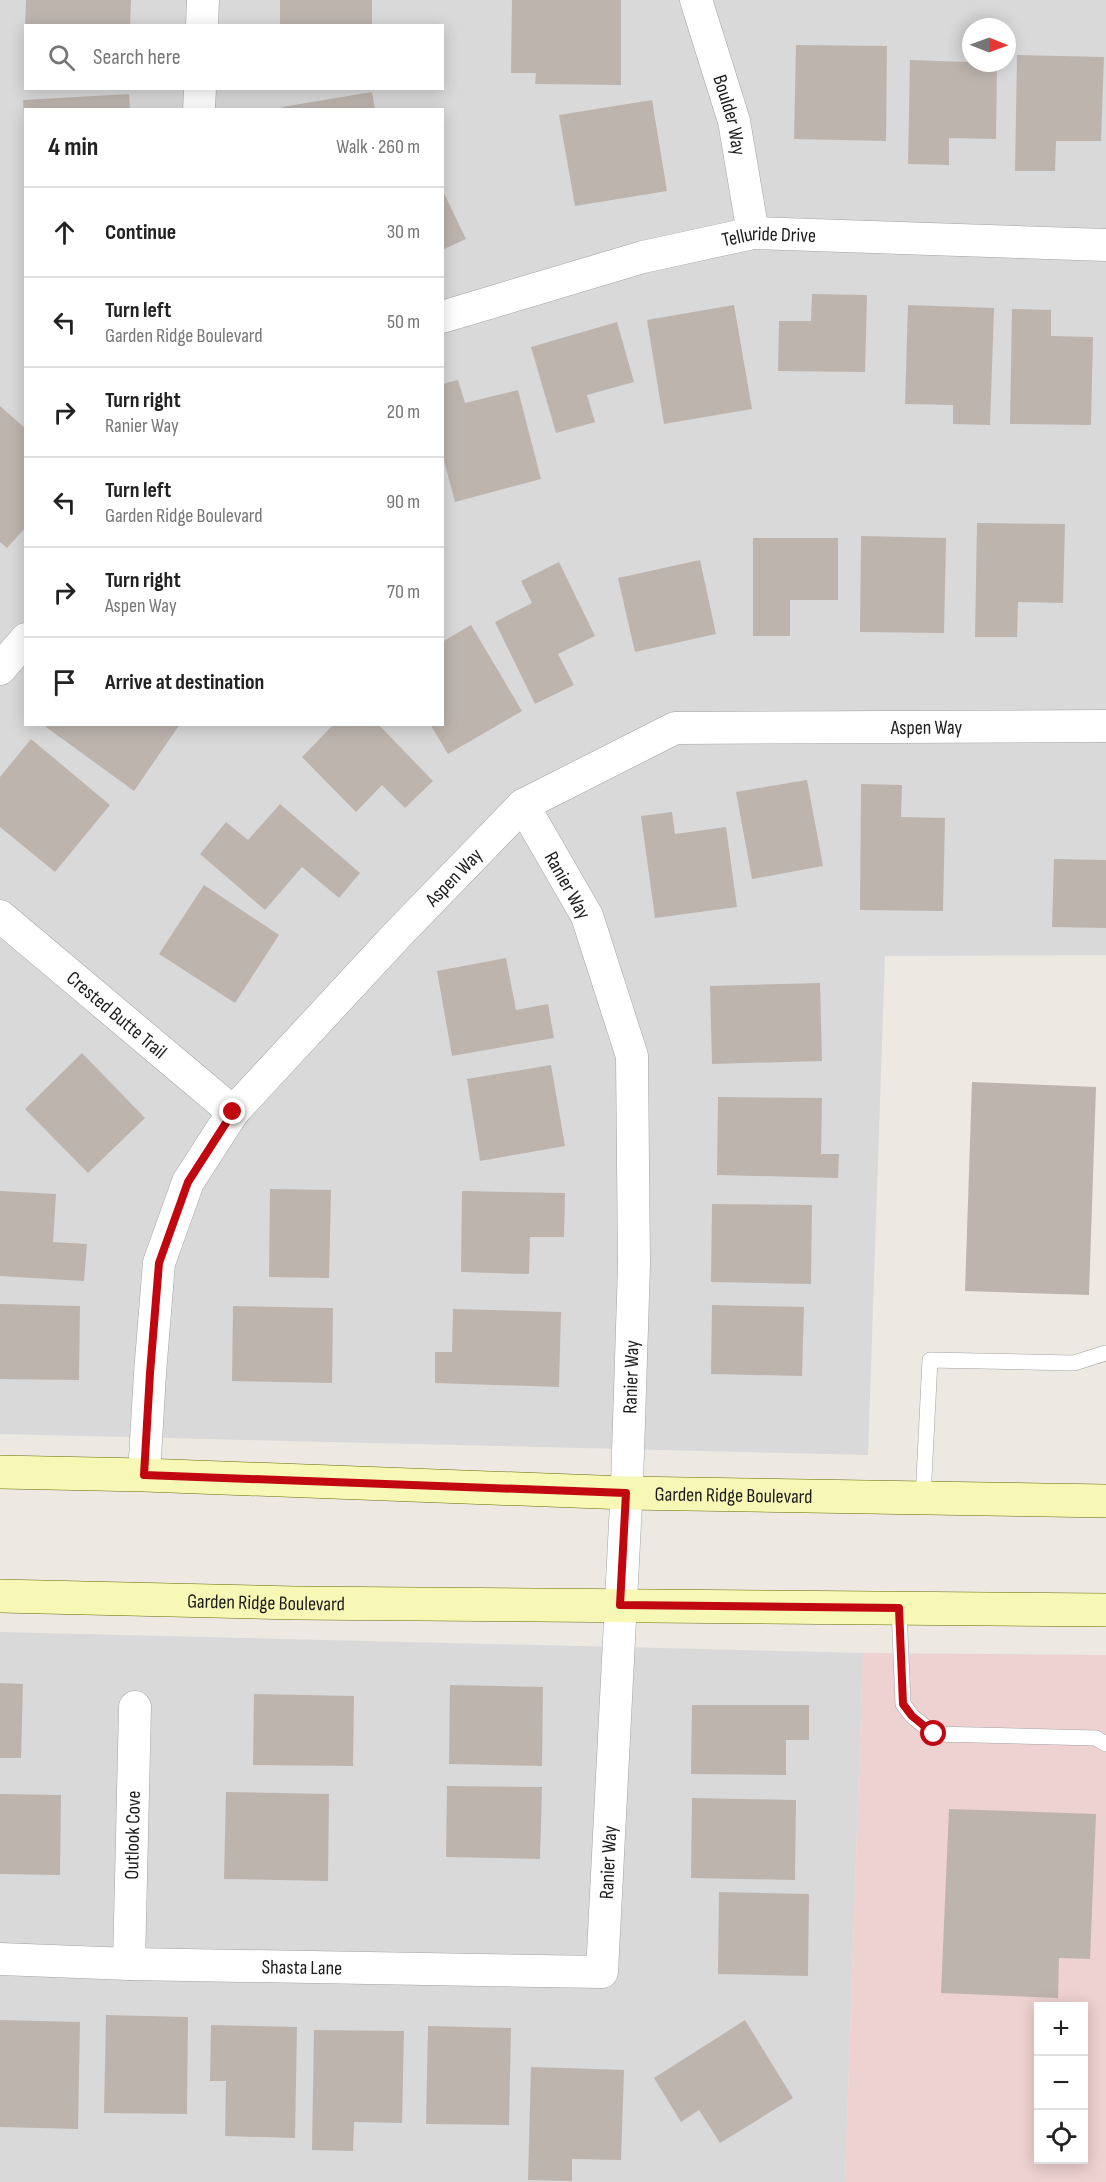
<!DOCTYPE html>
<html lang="en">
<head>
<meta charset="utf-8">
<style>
	:root { --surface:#fff; --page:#f6f6f6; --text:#222; --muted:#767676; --line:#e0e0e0 }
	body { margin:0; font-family:"Sofia Sans Condensed",sans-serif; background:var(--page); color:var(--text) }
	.controls { position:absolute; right:18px; bottom:18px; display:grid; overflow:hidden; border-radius:0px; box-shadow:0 3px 15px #0003 }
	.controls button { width:54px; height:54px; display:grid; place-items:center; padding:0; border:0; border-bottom:2px solid var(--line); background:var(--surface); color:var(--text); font:30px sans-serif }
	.compass { position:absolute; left:962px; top:18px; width:54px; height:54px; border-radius:50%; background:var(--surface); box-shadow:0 3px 15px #0003; rotate:91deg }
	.stop { position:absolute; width:18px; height:18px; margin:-14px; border:4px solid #c1070f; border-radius:50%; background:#fff }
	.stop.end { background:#c1070f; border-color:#fff; box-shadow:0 2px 6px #0008 }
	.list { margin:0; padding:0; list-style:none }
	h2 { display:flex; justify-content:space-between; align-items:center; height:78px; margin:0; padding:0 24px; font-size:26px }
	h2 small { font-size:20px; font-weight:400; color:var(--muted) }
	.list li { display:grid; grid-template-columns:39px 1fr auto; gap:18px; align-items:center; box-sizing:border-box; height:90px; padding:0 24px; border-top:2px solid var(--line) }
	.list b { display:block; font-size:22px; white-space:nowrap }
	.list p { margin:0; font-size:20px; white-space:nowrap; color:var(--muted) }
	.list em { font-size:20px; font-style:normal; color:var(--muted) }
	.icon { flex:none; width:33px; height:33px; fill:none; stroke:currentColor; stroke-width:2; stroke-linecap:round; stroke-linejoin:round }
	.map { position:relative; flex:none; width:1106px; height:2182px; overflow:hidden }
	.search { position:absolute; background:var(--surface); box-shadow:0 3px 15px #0003; left:24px; top:24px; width:420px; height:66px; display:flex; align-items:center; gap:15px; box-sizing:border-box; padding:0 21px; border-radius:0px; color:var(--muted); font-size:22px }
	.panel { position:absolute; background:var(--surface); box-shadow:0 3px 15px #0003; left:24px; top:108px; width:420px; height:618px; border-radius:0px }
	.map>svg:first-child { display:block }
	.residential { fill:#dad9d9; fill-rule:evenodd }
	.commercial { fill:#eed1d1; fill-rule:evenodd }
	.building { fill:#bdb4ae }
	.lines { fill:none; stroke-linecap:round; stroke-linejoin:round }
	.lane-casing { stroke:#a3a3a3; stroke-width:16 }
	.street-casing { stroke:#a3a3a3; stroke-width:33 }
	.secondary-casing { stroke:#676e08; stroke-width:34 }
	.lane { stroke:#fff; stroke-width:15 }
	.street { stroke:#fff; stroke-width:32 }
	.secondary { stroke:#f7f7b6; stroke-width:33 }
	.route { stroke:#c1070f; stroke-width:8 }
	.labels { text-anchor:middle; stroke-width:6; stroke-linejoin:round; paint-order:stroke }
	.street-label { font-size:20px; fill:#1c1c1c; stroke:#fff }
</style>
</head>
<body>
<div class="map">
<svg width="1106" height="2182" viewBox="0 0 1106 2182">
	<rect width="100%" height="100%" fill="#ede9e2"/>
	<!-- residential -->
	<path class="residential" d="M0,0h1106v955l-221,1 -17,499 -868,-21zM26,26h416v62h-416zM971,27h36v36h-36zM26,110h416v614h-416z
		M0,1632l863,21 -18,529h-845z"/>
	<!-- commercial -->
	<path class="commercial" d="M863,1653l243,2v527h-261zM1038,2006h46v154h-46z"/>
	<!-- building -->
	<path class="building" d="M26,0h105l-1,26h-105z
		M280,0h92v26h-92z
		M512,0h109v85l-86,-1 1,-11h-25z
		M796,45l91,1 -1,95 -92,-2z
		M1017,55l87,2 -3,84h-45l-1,30h-40z
		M910,60l87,3 -1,76 -47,-1v27l-41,-1z
		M372,92l3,18h-92l-1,-3z
		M129,94l1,16h-104v6h-2l-1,-16z
		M652,100l15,91 -92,15 -16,-91z
		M442,189l24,50 -24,11z
		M812,294l55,1 -2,77 -87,-1 1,-50h32z
		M734,305l18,104 -88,15 -17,-104z
		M908,305l86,3 -4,117 -37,-1v-19l-48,-1z
		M1012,309l39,1v26l42,1 -2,88 -81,-1z
		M617,322l17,60 -47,13 8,27 -39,11 -25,-86z
		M458,380l7,23 53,-13 23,89 -86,23 -13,-49v-69z
		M0,406l26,23v98l-19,21 -7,-6z
		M977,523l88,1 -2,79 -45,-1 -1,35h-42z
		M861,536l85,2 -2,95 -84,-1z
		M753,538h85v62h-48v36h-37z
		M700,560l16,74 -81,18 -17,-74z
		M559,562l36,74 -37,18 16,31 -39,19 -40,-82 37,-19 -11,-22z
		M471,625l51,86 -74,43 -18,-30h12v-82z
		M48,724h132l-46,67 -88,-64z
		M334,724h44l55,57 -28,27 -23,-23 -26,27 -54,-55z
		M31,739l79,66 -55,67 -55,-45v-50z
		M807,780l16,86 -71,13 -16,-87z
		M861,784l41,1 -1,32 44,1 -2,93 -83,-1z
		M280,804l80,69 -21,25 -37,-31 -37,43 -65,-56 26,-32 22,18z
		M672,812l3,22 51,-7 11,80 -82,11 -14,-102z
		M1054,859l52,1v68l-54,-1z
		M204,885l75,50 -44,68 -76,-49z
		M506,958l10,52 32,-6 6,34 -102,18 -15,-85z
		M820,983l2,78 -110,3 -2,-78z
		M82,1053l63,65 -57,55 -63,-64z
		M551,1065l14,81 -85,15 -13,-82z
		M972,1082l124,5 -7,208 -124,-4z
		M718,1097l104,1 -1,56h18l-1,24 -121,-3z
		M270,1189l61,1 -2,88 -60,-1z
		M0,1191l56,3 -3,48 34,2 -3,37 -84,-5z
		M462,1191l103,2 -1,44h-34l-1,37 -68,-2z
		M712,1204l100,1 -1,79 -100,-2z
		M0,1304l80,2 -1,74 -79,-1z
		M712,1305l92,2 -2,69 -91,-2z
		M233,1306l100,2 -1,75 -100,-2z
		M453,1309l108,3 -2,75 -124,-4v-31h17z
		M0,1683l23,1 -2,74h-21z
		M450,1685l93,2 -1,79 -93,-2z
		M254,1694l100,2 -1,70 -100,-1z
		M692,1705h117v35h-23v35l-95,-1z
		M447,1786l95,1 -2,72 -94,-2z
		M226,1792l103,2 -1,87 -104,-2z
		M0,1794l61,1 -1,80 -60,-1z
		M692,1798l104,2 -1,80 -104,-2z
		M949,1809l147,5 -6,145 -31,-1 -1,40 -117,-5z
		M719,1892l90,2 -1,82 -90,-2z
		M106,2015l82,2 -1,97 -83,-1z
		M0,2020l80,2 -2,107 -78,-2z
		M745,2020l48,78 -73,45 -21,-33 -18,12 -27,-44z
		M211,2025l86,2 -2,111 -70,-2 1,-55h-16z
		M428,2026l83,2 -2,97 -83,-1z
		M314,2030l90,1 -2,92 -48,-1 -1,29 -41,-1z
		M531,2067l93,3 -3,90 -49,-1v22l-44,-1z"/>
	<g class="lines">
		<!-- lane casing -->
		<g class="lane-casing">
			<path id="lane" d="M923,1498l7,-138 144,3 32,-10
				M899,1608l4,96 9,12 22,18 162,4 10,6"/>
		</g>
		<!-- street casing -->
		<g class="street-casing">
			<g id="street">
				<path id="s1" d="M696,0l38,121 19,112"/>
				<path d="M202,26l1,-26"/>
				<path d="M199,110l1,-22"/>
				<path id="s2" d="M442,317l201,-60 110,-24 353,12"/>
				<path d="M0,669l26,-30"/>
				<path id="s3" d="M0,916l233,196"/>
				<path id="s4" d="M144,1475l6,-102 9,-110 29,-81 45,-70 166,-179 124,-128 152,-77 431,-2"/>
				<path id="s5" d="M0,1959l129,5 473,8 25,-488 7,-219 -2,-209 -45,-140 -64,-111"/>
				<path id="s6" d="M129,1964l6,-257"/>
			</g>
		</g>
		<!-- secondary casing -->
		<g class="secondary-casing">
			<g id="secondary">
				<path id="s7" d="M0,1472l144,3 482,18 480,8"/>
				<path id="s8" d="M0,1596l295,7 811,7"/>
			</g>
		</g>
		<!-- lane -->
		<use href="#lane" class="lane"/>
		<!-- street -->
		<use href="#street" class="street"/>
		<!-- secondary -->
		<use href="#secondary" class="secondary"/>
	</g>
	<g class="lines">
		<!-- route -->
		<path class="route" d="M233,1112l-45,70 -29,81 -9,110 -6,102 482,18 -6,112 279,3 4,96 9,12 22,18"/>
	</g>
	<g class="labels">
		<!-- street labels -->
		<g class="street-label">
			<text dy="7" stroke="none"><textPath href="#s1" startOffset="120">Boulder Way</textPath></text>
			<text dy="7" stroke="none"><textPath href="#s2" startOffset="338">Telluride Drive</textPath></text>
			<text dy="7" stroke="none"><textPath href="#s4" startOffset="1226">Aspen Way</textPath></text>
			<text dy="7" stroke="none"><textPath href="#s4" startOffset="704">Aspen Way</textPath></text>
			<text transform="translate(568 885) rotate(61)" y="7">Ranier Way</text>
			<text dy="7" stroke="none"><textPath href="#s3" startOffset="153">Crested Butte Trail</textPath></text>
			<text dy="7" stroke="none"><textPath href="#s5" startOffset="1198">Ranier Way</textPath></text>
			<text dy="7" stroke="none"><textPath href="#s7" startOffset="734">Garden Ridge Boulevard</textPath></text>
			<text dy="7" stroke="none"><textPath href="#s8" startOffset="266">Garden Ridge Boulevard</textPath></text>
			<text dy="7" stroke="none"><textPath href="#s6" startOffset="129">Outlook Cove</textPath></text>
			<text dy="7" stroke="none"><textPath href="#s5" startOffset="712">Ranier Way</textPath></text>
			<text dy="7" stroke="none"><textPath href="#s5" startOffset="302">Shasta Lane</textPath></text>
		</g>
	</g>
</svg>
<div class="controls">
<button>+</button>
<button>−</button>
<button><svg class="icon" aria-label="locate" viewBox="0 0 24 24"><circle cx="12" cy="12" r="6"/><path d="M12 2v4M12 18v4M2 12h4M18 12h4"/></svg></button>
</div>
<svg class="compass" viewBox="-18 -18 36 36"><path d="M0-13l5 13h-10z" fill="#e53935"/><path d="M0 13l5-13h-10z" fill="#767676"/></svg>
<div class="stop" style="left:934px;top:1734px"></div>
<div class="stop end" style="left:233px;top:1112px"></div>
<div class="search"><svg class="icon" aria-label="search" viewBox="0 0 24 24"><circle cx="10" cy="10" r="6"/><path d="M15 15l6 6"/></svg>Search here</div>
<section class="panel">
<h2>4 min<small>Walk · 260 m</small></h2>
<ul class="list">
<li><svg class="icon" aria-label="ahead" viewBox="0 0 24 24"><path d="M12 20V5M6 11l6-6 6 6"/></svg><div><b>Continue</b></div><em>30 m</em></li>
<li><svg class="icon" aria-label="left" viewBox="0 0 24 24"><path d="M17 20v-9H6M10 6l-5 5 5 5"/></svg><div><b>Turn left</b><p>Garden Ridge Boulevard</p></div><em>50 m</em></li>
<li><svg class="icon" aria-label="right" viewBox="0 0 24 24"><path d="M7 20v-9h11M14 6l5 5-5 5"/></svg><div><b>Turn right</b><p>Ranier Way</p></div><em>20 m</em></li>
<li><svg class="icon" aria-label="left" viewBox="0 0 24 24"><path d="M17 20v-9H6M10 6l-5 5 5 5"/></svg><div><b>Turn left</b><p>Garden Ridge Boulevard</p></div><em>90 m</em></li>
<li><svg class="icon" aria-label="right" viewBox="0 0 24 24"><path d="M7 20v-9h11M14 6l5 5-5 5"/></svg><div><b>Turn right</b><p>Aspen Way</p></div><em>70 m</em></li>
<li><svg class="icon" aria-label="arrive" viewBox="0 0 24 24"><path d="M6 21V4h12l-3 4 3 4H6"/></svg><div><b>Arrive at destination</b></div></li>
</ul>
</section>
</div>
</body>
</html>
